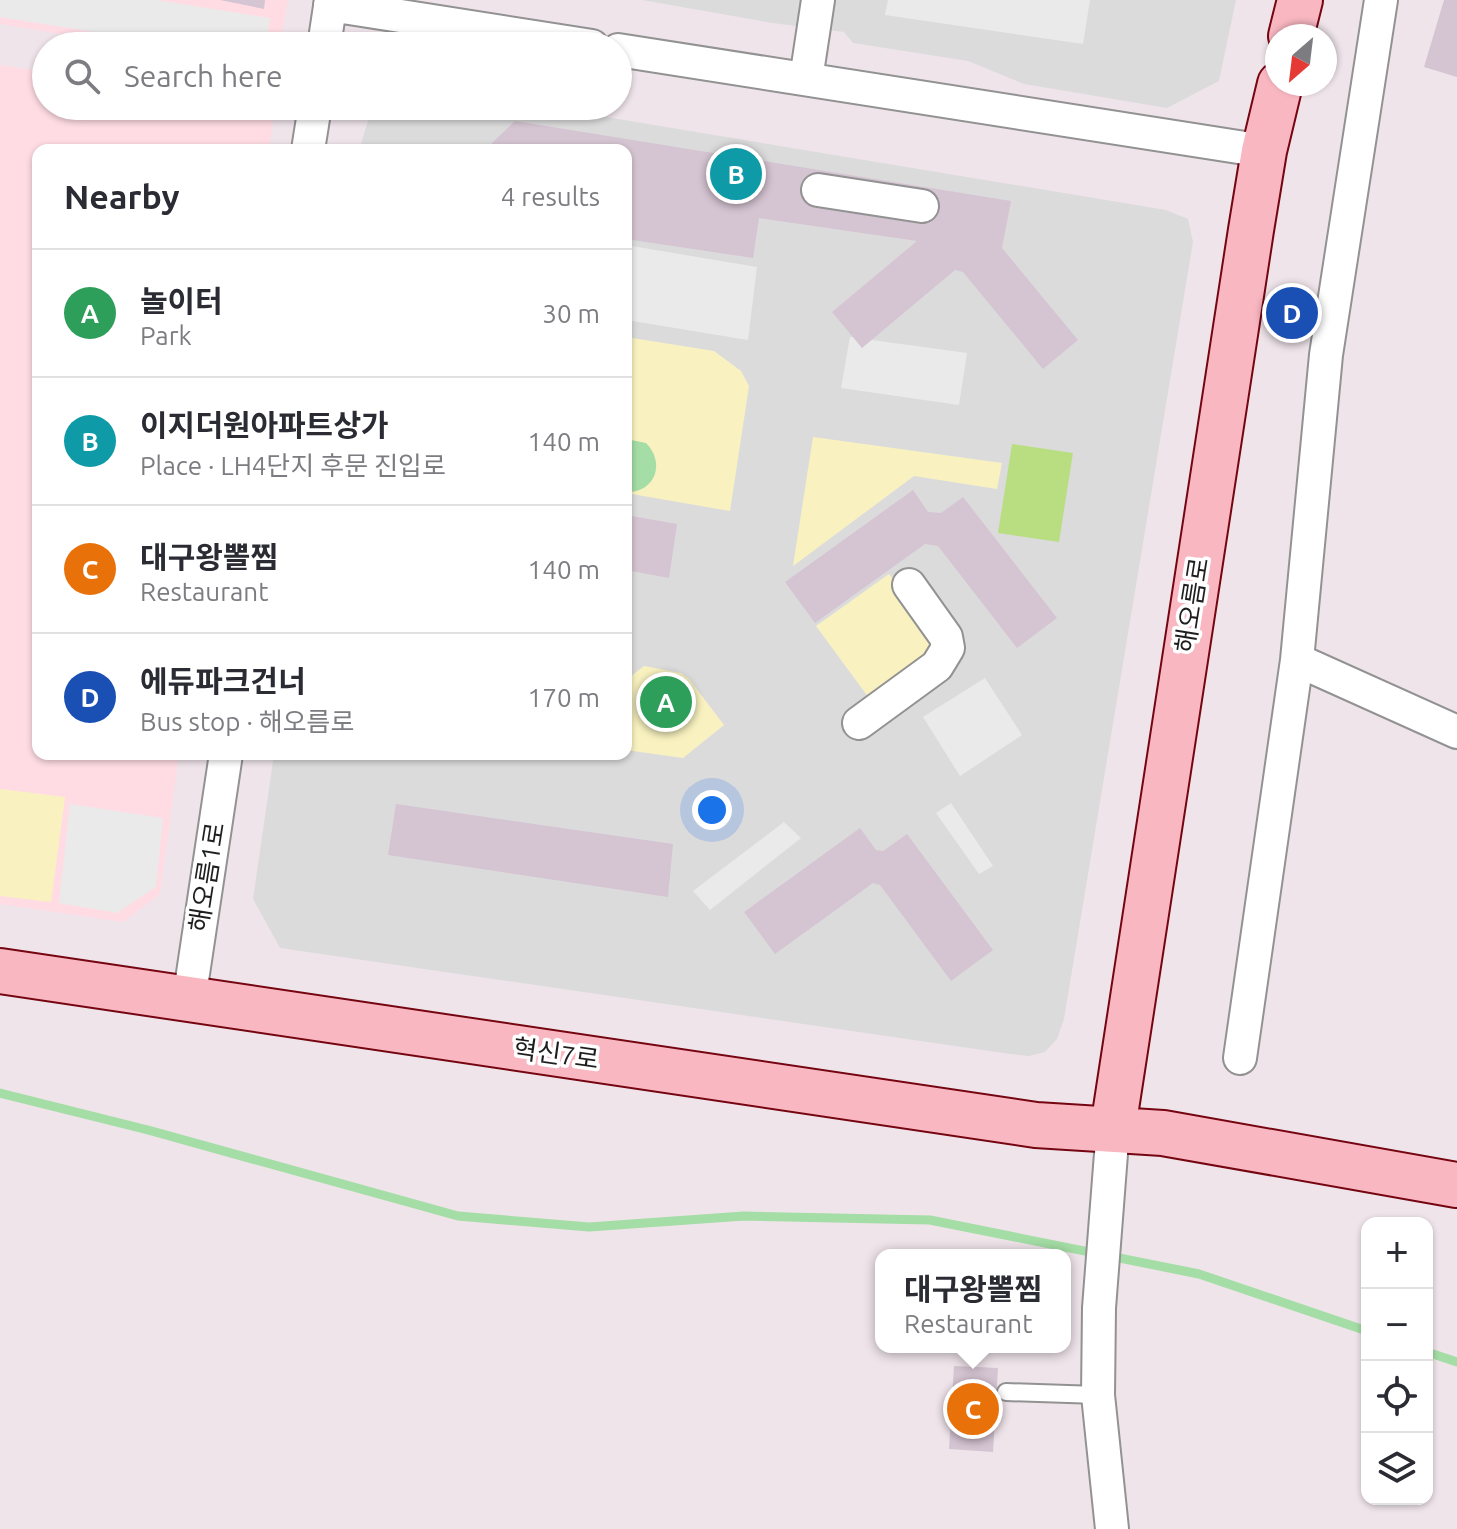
<!DOCTYPE html>
<html lang="en">
<head>
<meta charset="utf-8">
<style>
	:root { --surface:#fff; --page:#f7f7f7; --text:#2b2b33; --muted:#7c7c81; --line:#e1e1e2; --accent:#2563eb }
	body { margin:0; font-family:Ubuntu,"Noto Sans KR",sans-serif; background:var(--page); color:var(--text) }
	.controls { position:absolute; right:24px; bottom:24px; display:grid; overflow:hidden; border-radius:16px; box-shadow:0 2px 6px #0004 }
	.controls button { width:72px; height:72px; display:grid; place-items:center; padding:0; border:0; border-bottom:2px solid var(--line); background:var(--surface); color:var(--text); font:40px sans-serif }
	.compass { position:absolute; left:1265px; top:24px; width:72px; height:72px; border-radius:50%; background:var(--surface); box-shadow:0 2px 6px #0004; rotate:208deg }
	.you { position:absolute; left:712px; top:810px; width:28px; height:28px; margin:-20px; border:6px solid #fff; border-radius:50%; background:#1a73e8; box-shadow:0 0 0 12px #1a73e833 }
	.badge { display:grid; place-items:center; width:52px; height:52px; border-radius:50%; background:var(--accent); color:#fff; font-size:26px; font-weight:700 }
	.pin { position:absolute; translate:-50% -50%; border:4px solid #fff; box-shadow:0 2px 8px #0006 }
	.popup { position:absolute; left:875px; top:1249px; width:196px; height:104px; box-sizing:border-box; display:grid; place-content:center; border-radius:16px; background:var(--surface); filter:drop-shadow(0 2px 6px #0005); font-size:26px; white-space:nowrap; color:var(--muted) }
	.popup b { font-size:30px; color:var(--text) }
	.popup::after { content:''; position:absolute; left:50%; top:100%; margin-left:-16px; border:16px solid transparent; border-top-color:var(--surface) }
	.list { margin:0; padding:0; list-style:none }
	h2 { display:flex; justify-content:space-between; align-items:center; height:104px; margin:0; padding:0 32px; font-size:34px }
	h2 small { font-size:26px; font-weight:400; color:var(--muted) }
	.list li { display:grid; grid-template-columns:52px 1fr auto; gap:24px; align-items:center; box-sizing:border-box; height:128px; padding:0 32px; border-top:2px solid var(--line) }
	.list b { display:block; font-size:30px; white-space:nowrap }
	.list p { margin:0; font-size:26px; white-space:nowrap; color:var(--muted) }
	.list em { font-size:26px; font-style:normal; color:var(--muted) }
	.icon { flex:none; width:44px; height:44px; fill:none; stroke:currentColor; stroke-width:2; stroke-linecap:round; stroke-linejoin:round }
	.map { position:relative; flex:none; width:1457px; height:1529px; overflow:hidden }
	.search { position:absolute; background:var(--surface); box-shadow:0 2px 6px #0004; left:32px; top:32px; width:600px; height:88px; display:flex; align-items:center; gap:20px; box-sizing:border-box; padding:0 28px; border-radius:44px; color:var(--muted); font-size:30px }
	.panel { position:absolute; background:var(--surface); box-shadow:0 2px 6px #0004; left:32px; top:144px; width:600px; height:616px; border-radius:16px }
	.map>svg:first-child { display:block }
	.residential { fill:#dcdbdc }
	.education { fill:#ffdce4 }
	.park { fill:#f9f2c0 }
	.pitch { fill:#b9de81 }
	.parking { fill:#eaeaea }
	.water { fill:#a4dda5 }
	.lines { fill:none; stroke-linecap:round; stroke-linejoin:round }
	.stream { stroke:#a4dda5; stroke-width:9 }
	.building { fill:#d5c4d2 }
	.lane-casing { stroke:#929292; stroke-width:20 }
	.street-casing { stroke:#929292; stroke-width:36 }
	.secondary-casing { stroke:#750511; stroke-width:48 }
	.lane { stroke:#fff; stroke-width:16 }
	.street { stroke:#fff; stroke-width:32 }
	.secondary { stroke:#f9b7c2; stroke-width:44 }
	.labels { text-anchor:middle; stroke-width:7; stroke-linejoin:round; paint-order:stroke }
	.street-label { font-size:26px; fill:#1e1e1e; stroke:#fff }
</style>
</head>
<body>
<div class="map">
<svg width="1457" height="1529" viewBox="0 0 1457 1529">
	<rect width="100%" height="100%" fill="#efe4ea"/>
	<!-- residential -->
	<path class="residential" d="M642,0h594l-17,81 -52,27 -143,-24 -56,-23 -115,-18 -9,-11 -72,-9z
		M380,106h160l626,104 22,9 5,23 -129,777 -7,20 -12,13 -16,4 -19,-2 -730,-106 -27,-49 21,-145h352v-604h-267l9,-29z"/>
	<!-- education -->
	<path class="education" d="M0,0h288l-8,46h-146l-134,-22z
		M0,65l46,7v34l229,1 -6,43h-231v604h141l-19,140 -37,28 -123,-18z"/>
	<!-- park -->
	<path class="park" d="M626,337l88,14 27,20 8,15 -19,125 -104,-18z
		M813,437l189,26 -5,26 -83,-13 -121,90z
		M889,574l43,59 2,12 -7,11 -58,42 -53,-72z
		M644,666l37,7 8,6 35,46 -41,33 -57,-8v-70z
		M0,789l65,8 -14,105 -51,-6z"/>
	<!-- pitch -->
	<path class="pitch" d="M1012,444l61,9 -14,89 -61,-9z"/>
	<!-- parking -->
	<path class="parking" d="M0,0h156l114,18 -4,28h-85l-181,-29z
		M888,0h202l-7,44 -198,-29z
		M626,245l131,22 -9,73 -122,-20z
		M850,337l117,16 -8,52 -118,-17z
		M985,678l37,57 -62,41 -37,-59z
		M951,803l42,63 -14,8 -43,-61z
		M70,804l93,14 -7,69 -39,26 -58,-10z
		M784,822l17,16 -91,72 -17,-19z"/>
	<!-- water -->
	<path class="water" d="M626,439l20,4c20,20 9,50 -20,49z"/>
	<g class="lines">
		<!-- stream -->
		<path class="stream" d="M0,1093l148,37 310,86 131,11 155,-11 186,4 269,54 168,57
			M1427,1352l30,10"/>
	</g>
	<!-- building -->
	<path class="building" d="M220,0h45l-1,9z
		M1444,0h13v77l-33,-10z
		M515,121l496,80 -9,47 76,92 -35,29 -80,-97 -8,-2 -93,78 -30,-36 85,-71 -158,-23 -6,40 -127,-19v-89h-141z
		M913,490l15,22 13,1 22,-16 94,121 -40,30 -79,-102 -13,-2 -110,79 -30,-41z
		M626,515l51,9 -8,54 -43,-8z
		M396,804l277,40 -5,53 -280,-42z
		M860,828l16,22 7,1 24,-17 86,116 -42,31 -71,-96 -7,-2 -98,71 -31,-42z
		M954,1366l44,2 -5,84 -44,-3z"/>
	<g class="lines">
		<!-- lane casing -->
		<g class="lane-casing">
			<path id="lane" d="M1006,1392l92,3"/>
		</g>
		<!-- street casing -->
		<g class="street-casing">
			<path id="street" d="M330,5l262,41
				M324,46l7,-46
				M618,50l646,101
				M806,79l12,-79
				M308,150l7,-44
				M818,190l104,16
				M1297,660l160,72
				M859,723l78,-57 11,-18 -2,-11 -37,-52
				M189,1000l37,-246
				M1240,1058l57,-398 29,-305 55,-355
				M1112,1529l-14,-134 1,-87 14,-180"/>
		</g>
		<!-- secondary casing -->
		<g class="secondary-casing">
			<path id="secondary" d="M1291,36l9,-36
				M0,971l1036,154 127,8 294,52
				M1113,1128l138,-898 13,-79 16,-67"/>
		</g>
		<!-- lane -->
		<use href="#lane" class="lane"/>
		<!-- street -->
		<use href="#street" class="street"/>
		<!-- secondary -->
		<use href="#secondary" class="secondary"/>
	</g>
	<g class="labels">
		<!-- street labels -->
		<g class="street-label">
			<text transform="translate(1192 605) rotate(-81)" y="9">해오름로</text>
			<text transform="translate(207 877) rotate(-81)" y="9">해오름1로</text>
			<text transform="translate(556 1054) rotate(8)" y="9">혁신7로</text>
		</g>
	</g>
</svg>
<div class="controls">
<button>+</button>
<button>−</button>
<button><svg class="icon" aria-label="locate" viewBox="0 0 24 24"><circle cx="12" cy="12" r="6"/><path d="M12 2v4M12 18v4M2 12h4M18 12h4"/></svg></button>
<button><svg class="icon" aria-label="layers" viewBox="0 0 24 24"><path d="M12 4l9 5-9 5-9-5zM3 14l9 5 9-5"/></svg></button>
</div>
<svg class="compass" viewBox="-18 -18 36 36"><path d="M0-13l5 13h-10z" fill="#e53935"/><path d="M0 13l5-13h-10z" fill="#7c7c81"/></svg>
<div class="you"></div>
<div class="pin badge" style="left:666px;top:702px;background:#2e9e5b">A</div>
<div class="pin badge" style="left:736px;top:174px;background:#0f9aa8">B</div>
<div class="pin badge" style="left:973px;top:1409px;background:#e8710a">C</div>
<div class="popup"><b>대구왕뽈찜</b>Restaurant</div>
<div class="pin badge" style="left:1292px;top:313px;background:#1a4fb4">D</div>
<div class="search"><svg class="icon" aria-label="search" viewBox="0 0 24 24"><circle cx="10" cy="10" r="6"/><path d="M15 15l6 6"/></svg>Search here</div>
<section class="panel">
<h2>Nearby<small>4 results</small></h2>
<ul class="list">
<li><span class="badge" style="background:#2e9e5b">A</span><div><b>놀이터</b><p>Park</p></div><em>30 m</em></li>
<li><span class="badge" style="background:#0f9aa8">B</span><div><b>이지더원아파트상가</b><p>Place · LH4단지 후문 진입로</p></div><em>140 m</em></li>
<li><span class="badge" style="background:#e8710a">C</span><div><b>대구왕뽈찜</b><p>Restaurant</p></div><em>140 m</em></li>
<li><span class="badge" style="background:#1a4fb4">D</span><div><b>에듀파크건너</b><p>Bus stop · 해오름로</p></div><em>170 m</em></li>
</ul>
</section>
</div>
</body>
</html>
